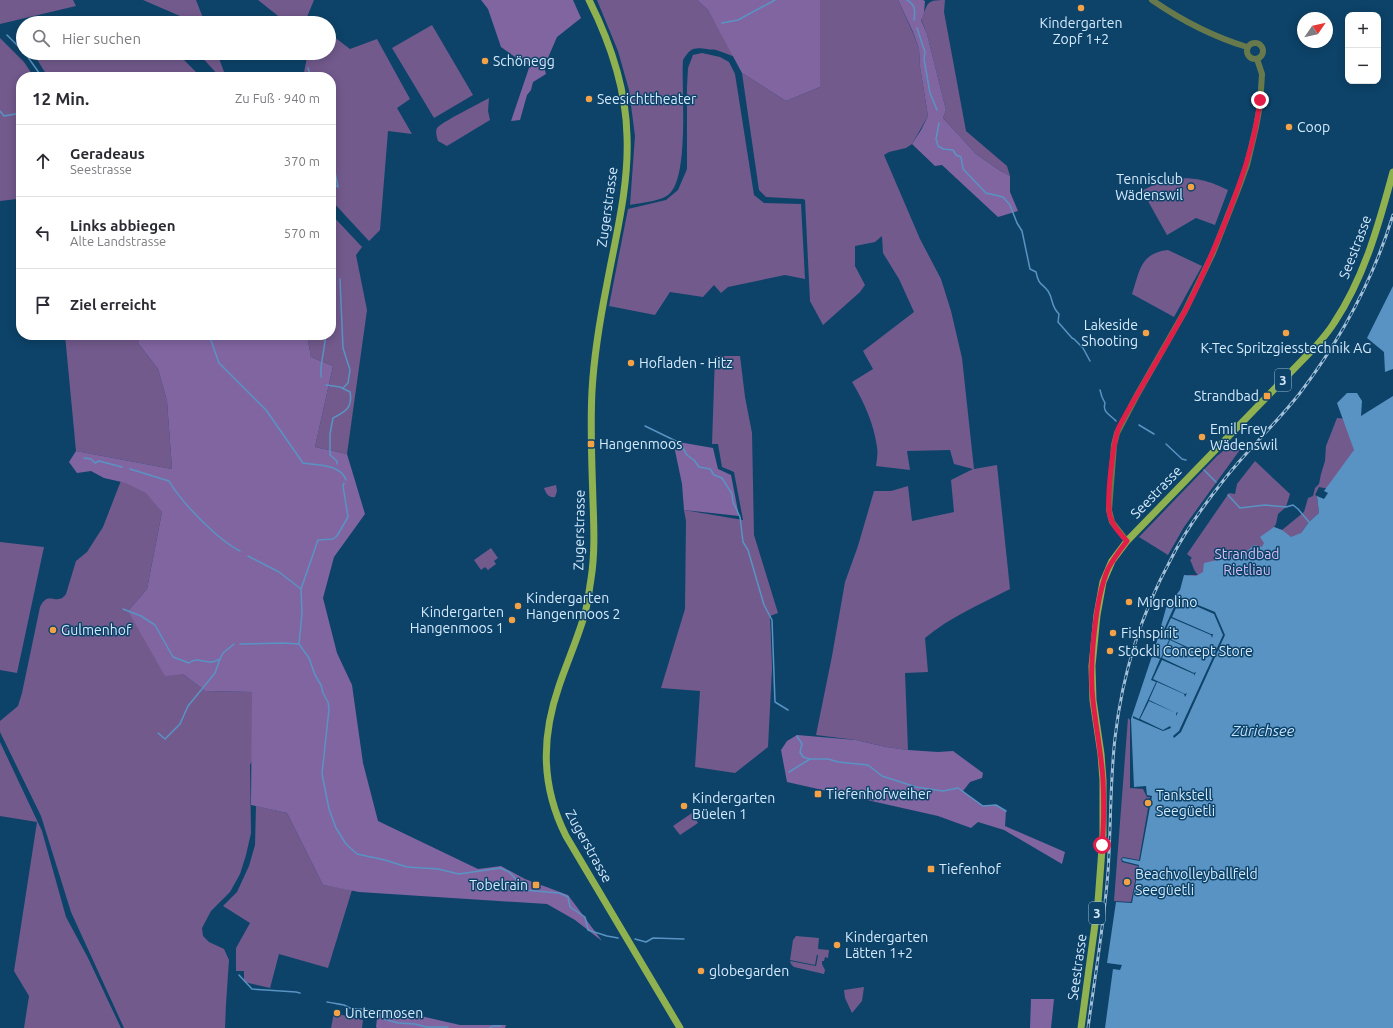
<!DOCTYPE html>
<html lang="de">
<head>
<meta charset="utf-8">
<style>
	:root { --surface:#fff; --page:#f2f2f3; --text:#2b2b33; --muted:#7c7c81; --line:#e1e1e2 }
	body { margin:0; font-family:Ubuntu,sans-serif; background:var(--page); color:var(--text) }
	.controls { position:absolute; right:12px; top:12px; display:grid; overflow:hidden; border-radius:8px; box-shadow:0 2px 10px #0003 }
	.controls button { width:36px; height:36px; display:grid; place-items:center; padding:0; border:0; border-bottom:1px solid var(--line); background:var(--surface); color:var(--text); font:20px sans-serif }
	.compass { position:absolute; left:1297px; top:12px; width:36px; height:36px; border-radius:50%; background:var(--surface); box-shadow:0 2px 10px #0003; rotate:56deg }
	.stop { position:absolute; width:12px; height:12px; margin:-9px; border:3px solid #e11d48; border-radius:50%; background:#fff }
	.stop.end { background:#e11d48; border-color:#fff; box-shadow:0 1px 4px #0008 }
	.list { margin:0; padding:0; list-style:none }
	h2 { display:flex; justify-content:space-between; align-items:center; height:52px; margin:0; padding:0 16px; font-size:17px }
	h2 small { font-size:13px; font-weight:400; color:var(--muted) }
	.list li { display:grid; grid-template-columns:26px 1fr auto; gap:12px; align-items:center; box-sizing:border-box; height:72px; padding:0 16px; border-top:1px solid var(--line) }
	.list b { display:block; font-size:15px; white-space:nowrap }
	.list p { margin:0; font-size:13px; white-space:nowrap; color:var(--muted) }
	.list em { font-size:13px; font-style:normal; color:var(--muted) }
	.icon { flex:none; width:22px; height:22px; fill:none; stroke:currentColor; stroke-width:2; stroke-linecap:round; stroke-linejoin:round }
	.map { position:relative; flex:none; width:1393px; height:1028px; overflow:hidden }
	.search { position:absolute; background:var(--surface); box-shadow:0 2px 10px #0003; left:16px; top:16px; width:320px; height:44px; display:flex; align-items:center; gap:10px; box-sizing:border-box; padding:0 14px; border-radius:22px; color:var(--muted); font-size:15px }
	.panel { position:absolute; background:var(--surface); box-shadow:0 2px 10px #0003; left:16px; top:72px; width:320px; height:268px; border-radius:16px }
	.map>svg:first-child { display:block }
	.green { fill:#725a8d }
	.forest { fill:#8165a1 }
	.water { fill:#5993c4 }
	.pier { fill:#0d4369 }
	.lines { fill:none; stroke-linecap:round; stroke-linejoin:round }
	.stream { stroke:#5993c4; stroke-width:1.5 }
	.minor { stroke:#687a4c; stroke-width:6 }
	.major { stroke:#90b14f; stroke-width:7 }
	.rail-casing { stroke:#a2bfd7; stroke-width:3 }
	.rail { stroke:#0d4369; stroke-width:1.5; stroke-dasharray:4.5; stroke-linecap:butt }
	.route { stroke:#e11d48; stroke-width:5 }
	.poi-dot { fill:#f5a246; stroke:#0d4369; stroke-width:1.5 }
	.labels { text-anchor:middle; stroke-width:3; stroke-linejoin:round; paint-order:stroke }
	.shield { fill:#0d4369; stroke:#99b8d1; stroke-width:1 }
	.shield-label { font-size:13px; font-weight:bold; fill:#d5eafd }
	.poi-label { font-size:14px; fill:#d5eafd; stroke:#0d4369; text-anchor:start }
	.street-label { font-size:14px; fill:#d5eafd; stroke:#0d4369 }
	.park-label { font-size:14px; fill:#d7bff3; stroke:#0d4369 }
	.water-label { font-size:15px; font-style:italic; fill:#c4e3fe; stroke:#0d4369 }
</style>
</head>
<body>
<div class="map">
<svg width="1393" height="1028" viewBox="0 0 1393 1028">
	<rect width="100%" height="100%" fill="#0d4369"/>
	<!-- green -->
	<path class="green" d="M0,0h73l3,6 -76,18z
		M143,0h53l9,23h-27l2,-7z
		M258,0h56l-7,17 8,6h-28z
		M597,0h100l11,10 27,47c-6,-2 -12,-5 -19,-7 -3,-1 -6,0 -9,-1 -13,-2 -17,-1 -24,11 -2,28 7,119 -15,135 -7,6 -28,8 -38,10l5,-69 -6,-46 -11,-39z
		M820,0h78l15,33 6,16 1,18 8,49 -16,28 -6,4 -17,4 -5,3 36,84 21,40 10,32 11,47 12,111 23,-4 13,124c-29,15 -60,28 -85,49l3,34 -23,1 3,77 -22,-3 -30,-7 -40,-5 16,-79 13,-74 13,-36 16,-55h17l17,-5 4,35 42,-9 -3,-32 22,-11 -19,-5 -4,-14 -43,1 3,19 -34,-4c1,-6 2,-13 1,-19 -3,-23 -13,-45 -25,-65l21,-13 -10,-18 51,-39 -15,-33 -16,-26 -1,-17 -7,6 -20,4v20l10,19 -5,7 -37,33 -13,-24 -5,-101 -2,-1 -37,-2 -7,-7 -17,-117 44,28 34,-14z
		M945,0l-1,12 22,119 41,35 3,10 -11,-6 -23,-16 -33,-36 3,-8 -19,-76 -6,-15c8,-15 3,-19 24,-19z
		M83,16l22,7h-53z
		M432,25l41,70 -39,23 -42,-70z
		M329,33l21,16 27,-10 33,60 -13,9 15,26 -24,-3 -8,99 -11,11 -38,-41v-123h-28l5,-24h21z
		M0,38l24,24 10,15h-13v129l-4,-7 -17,2z
		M33,53h144l24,24h-153z
		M198,53h19l9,24h-6z
		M702,53l18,4 9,5 6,12 19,121 10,8 37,1 4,75 -20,-4 -57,12 -7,6 -7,-8 -11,12 -33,-5 -15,23 -46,-9 19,-97 38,-9 12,-10 9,-21v-82l1,-19 5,-13z
		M489,98l-1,13 2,9 -43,26 -9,-5c-1,-4 -3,-9 -1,-13 3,-5 45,-26 52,-30z
		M1168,178c27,0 35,0 60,12l-13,35 -19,-7 -29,17 -23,-41 -7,-1z
		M331,214l31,33 -6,8 11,55 -20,144 -32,-7 18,-81 -22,-9 -4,-22h24z
		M1168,250l34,16 -28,51 -42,-23c8,-23 8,-41 36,-44z
		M65,335h74l-1,8 20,26 9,32 5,68 -96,-18z
		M715,356h25l5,41 7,36 2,102 24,78 -8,3 2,52 -4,79 -33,26 -40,-6 5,-76 -39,-3 24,-79 1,-88 -2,-11 59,10 -9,-48 -12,-5 -4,-23h-6z
		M1337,418l11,1 12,25 -31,45 -10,-2 -4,8 2,1 2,17 -10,9 -8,11 -23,72 -91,-30h11c-5,-5 -5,-10 -8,-15l2,-2 -5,-4 42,-61 6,1 2,-10 18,-23 35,33 -4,13 -8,7 -2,10 -2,3 8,3 22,-18 4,-14 5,-2 2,-8 4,-4 2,-10 4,-13 1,-15z
		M1233,443l9,4 -58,80 -16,28 -29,-18 78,-81z
		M122,478l24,10 16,24 -15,77 -19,22 55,63 22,17 47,1 5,59 -7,14 1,68 -5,22 -6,19 -10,18 -19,19 -9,17 1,8 6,6 15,7 5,11 -3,44 -1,24h-101l-53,-116 -30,-96 -41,-84v-11l18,-15 4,-13 18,-86c8,-18 17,0 26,-13l10,-33 11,-9 16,-25z
		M556,485l1,6 -2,6c-7,1 -9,-4 -11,-9z
		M0,542l44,5 -27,126 -17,-3z
		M491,548l7,10 -4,3 2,3 -8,6 -3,-3 -4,3 -7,-10z
		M1128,718l2,2v68l13,1 4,8h3l-11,63 -16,-3 -2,2 1,3 16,4 -7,36 -17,-1z
		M0,742l42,89 24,86 22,41 33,70h-97l5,-32 -15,-25 23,-149 -37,-6z
		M256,806l31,7 36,72 29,5 -24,78 -49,-14 -9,34 -26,-6v-11h-8v-23l14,-25 -27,-17 14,-14 12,-26 6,-21z
		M692,813l6,10 -18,12 -7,-9z
		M796,936l23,2 -1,11 11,1 -1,8 -3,-1 -1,4h-2v3l3,6 -1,4 -30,-7 -3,-3 -1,-3 26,5 2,-10 -1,-2 -2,11 -25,-5 3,-20z
		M864,987l-2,14 -10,12 -7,-15 -1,-8z
		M334,1013l29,7 -1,8h-31z"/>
	<!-- forest -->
	<path class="forest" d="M481,0h92l8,18 -24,19 -13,30 2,7 -13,8 -2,8 -4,5 -7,25 -9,1 19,-56 -8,-3 -21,-15 -13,-38z
		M697,0h123v87l-34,14 -44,-28 -34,-63z
		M898,0h25l2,1 -1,12 -3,7 6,14 19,76 -3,8 33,36 23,16 11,6v16l8,19 -20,6 -56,-52 -7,1 -23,-22 9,-14 7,-14 -8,-49 -1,-18 -6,-17z
		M139,335h168l4,22 22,9 -18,81 32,7 18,60 -31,43 -11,41 14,55 15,32 11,78 15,58 100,48 23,-3 24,13 43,16 34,46 -27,-21 -28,-16 -188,-12 -36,-7 -36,-72 -36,-8 1,-113 -47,-1 -22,-17 -18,2 -37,-65 19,-22 15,-77 -16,-19 -20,-10 -22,-5 -13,-7 -14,2 -8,-11 7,-11 96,18 -5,-68 -9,-32 -20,-26z
		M673,441l40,7 5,21 13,6 8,41 -55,-6 -2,-26z
		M797,735l59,5 30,7 22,3 30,2 15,-1 30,22 -1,5 -12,4 -7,9 20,15 13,-1 10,6 -1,15 60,26 -3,12 -58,-34 -26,-8 -7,6 -33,-12 -151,-34 -6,-32 6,-9z
		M1031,999h23l-3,29h-21z
		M378,1010l25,2 57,13h46l-1,3h-128l-1,-1z"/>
	<!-- water -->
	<path class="water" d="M1393,286v83l-8,3 -1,-20 -17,-14z
		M1347,393h10l5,8 -1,15 32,-20v632h-288l8,-59 7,1 2,-5 -15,-2 9,-61 16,1 7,-38 -16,-4 -1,-2 1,-1 17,3 12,-65 -5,-1 -1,-9 -12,1 -3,-68 26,-78 9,-33 14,-18 4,-15 12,1 7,-4 1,-9 40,-9 10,-9 8,2 2,-4 -4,-6 14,-10 8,3 9,7 10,-4 8,-11 10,-9 -2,-17 7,3 4,-6 -4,-2 30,-41 -17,-47z"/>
	<!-- pier -->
	<path class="pier" d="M1174,595l41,17 10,23 -44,97 -7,6 -1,-2 6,-5 44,-96 -9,-21 -34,-15 -8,18 39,17h2l-1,4 -1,-3 -40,-17 -8,18 40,18 2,-1 -2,4 -1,-2 -32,-15 -8,18 32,15 2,-1 -2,4v-2l-32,-14 -9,19 32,15 2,-1 -2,4 -1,-3 -27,-12 -8,18 27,13 2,-1 -2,4v-3l-27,-12 -9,18 23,11 7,-4 1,2 -8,3 -30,-13v-2l6,3 17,-37 -5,-2 9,-21 -9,-4v-2l10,5 8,-18 -8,-4 17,-38 -5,-2z"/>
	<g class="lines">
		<!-- stream -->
		<path class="stream" d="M907,0c9,5 8,11 7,20
			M722,23l16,-3 37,-20
			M917,28l8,24 -1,7 6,34 7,17
			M7,35l16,16
			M25,53l17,24
			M308,68l3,9
			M0,111l4,5 17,-3
			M939,123l-3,16 2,7 5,3 10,1 3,5 5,2 2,12 23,24 17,4 7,8 7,18 5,8 8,38 6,3c3,14 5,10 12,19 6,9 2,14 11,23l-1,8 14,16 2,1 9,9 7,13
			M331,152l7,35
			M331,182l7,5
			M331,234v1
			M340,279l3,69 7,22 -2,13 -5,5
			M209,335l10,28 47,47 37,53c13,2 38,1 43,17
			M321,377v-10l5,-32
			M326,385l14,2 10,5c3,16 -5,20 -17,26l-3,16v21l7,6v3
			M1100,390l2,7 3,6c-3,10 6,12 11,18
			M1139,425l15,9
			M645,426l35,17 7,12 7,5 5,7 11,2 4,6 8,3 10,16 1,8 7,15 3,25 5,8 16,55 8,15 3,82 13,8
			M1166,444l16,15 4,1
			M84,458l7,1 4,4 4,-2 23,6
			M130,469l39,12c12,21 49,59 71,70
			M1204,470l12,12
			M344,483l-1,3 5,31 -11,19 -4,3 -15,1 -17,49 1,24 -3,31 10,14 6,17 6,10 2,8 5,9 1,7 -7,65 7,35 7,19 10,16 11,10 28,6 22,7 31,2 21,5 41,-6 9,4 6,6 9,12 35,3 9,4 2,10 15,10 3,13 19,6 11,2
			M1228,495l12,13 25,-3 21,2 7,-2 5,4 11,13
			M248,556l31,16 22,17
			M123,609l18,7 14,9 18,32 16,6c8,-6 13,-1 22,-1 3,0 7,-2 9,-3l3,-6 11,-9
			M240,644l43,-1 16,1
			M158,733l7,6 15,-15 8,-18 27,-33 5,-14
			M797,736l5,8 -2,8 3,5 7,2h18l10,3 30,3 14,11 34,11 27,4 15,-3 25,18 13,-1 10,6
			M789,772l21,-13
			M635,939l11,3 7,-4 31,1
			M239,975l13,14 44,3 4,1
			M327,1002c6,1 11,2 17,3 2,1 4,2 6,3 7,2 16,0 22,3
			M377,1013l7,6 14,4 17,1 11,3h22
			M490,1028l3,-2h8"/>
		<!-- minor -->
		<path class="minor" d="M1152,0c29,20 62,37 95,47
			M1247 51a8 8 0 1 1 16 0a8 8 0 1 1-16 0Z
			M1127,541l-15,-19 -3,-12 5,-65 3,-12 20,-38 48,-84 28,-58 26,-66 8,-22 9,-38 4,-22 2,-31 -5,-15"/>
		<!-- major -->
		<path class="major" d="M589,0c21,42 37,88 38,136 2,50 -11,99 -20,148 -7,35 -13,71 -15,107 -2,37 0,74 1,111 1,26 2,52 -2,77 -2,12 -3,23 -6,34 -7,25 -18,49 -26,73 -18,52 -18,100 7,150l114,192
			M1081,1028l17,-126 5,-67v-55l-2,-26 -8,-54 -1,-34 5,-51 6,-33 9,-21 15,-20 190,-196c6,-7 12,-14 17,-22 30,-45 45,-99 59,-151"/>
		<!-- rail casing -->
		<g class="rail-casing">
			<path id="rail" d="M1088,1028c7,-52 16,-104 20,-156 3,-45 2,-90 7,-134 7,-62 26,-124 56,-179 14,-28 33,-54 52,-78 24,-31 53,-57 77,-88 41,-54 73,-113 93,-178"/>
		</g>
		<!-- rail -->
		<use href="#rail" class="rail"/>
	</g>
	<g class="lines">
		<!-- route -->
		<path class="route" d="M1102,845c2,-21 2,-44 1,-66 -2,-27 -7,-52 -10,-78 -4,-34 2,-102 15,-132 5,-10 12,-19 19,-28 -7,-7 -15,-16 -17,-25 -4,-15 3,-75 9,-89 21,-39 45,-77 66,-116 15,-28 27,-57 39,-86 16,-41 31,-81 36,-125"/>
	</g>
	<!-- markers -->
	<g class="poi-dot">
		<circle cx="1081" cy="8" r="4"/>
		<circle cx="485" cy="61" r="4"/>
		<circle cx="589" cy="99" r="4"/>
		<circle cx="1289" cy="127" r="4"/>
		<circle cx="1191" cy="187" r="4"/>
		<circle cx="1146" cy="333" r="4"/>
		<circle cx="1286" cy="333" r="4"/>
		<circle cx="631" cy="363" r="4"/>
		<rect x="1263" y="392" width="8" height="8" rx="2"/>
		<circle cx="1202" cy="437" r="4"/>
		<rect x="587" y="440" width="8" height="8" rx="2"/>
		<circle cx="1129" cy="602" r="4"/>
		<circle cx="518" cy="606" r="4"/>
		<circle cx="512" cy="620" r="4"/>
		<circle cx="53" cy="630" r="4"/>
		<circle cx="1113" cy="633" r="4"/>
		<circle cx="1110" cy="651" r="4"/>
		<rect x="814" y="790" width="8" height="8" rx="2"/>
		<circle cx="1148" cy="803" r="4"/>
		<circle cx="684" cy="806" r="4"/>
		<rect x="927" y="865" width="8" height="8" rx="2"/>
		<circle cx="1127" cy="882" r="4"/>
		<rect x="532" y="881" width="8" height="8" rx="2"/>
		<circle cx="837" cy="945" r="4"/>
		<circle cx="701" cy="971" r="4"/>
		<circle cx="337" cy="1013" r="4"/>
	</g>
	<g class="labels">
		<!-- shield labels -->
		<g class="shield">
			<rect x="1275" y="369" width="16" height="22" rx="3"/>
			<rect x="1089" y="902" width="16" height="22" rx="3"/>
		</g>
		<g class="shield-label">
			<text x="1283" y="385">3</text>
			<text x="1097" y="918">3</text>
		</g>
		<!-- poi labels -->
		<g class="poi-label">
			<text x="1081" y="28" text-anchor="middle">Kindergarten<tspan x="1081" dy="16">Zopf 1+2</tspan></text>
			<text x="493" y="66">Schönegg</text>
			<text x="597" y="104">Seesichttheater</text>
			<text x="1297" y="132">Coop</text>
			<text x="1183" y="184" text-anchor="end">Tennisclub<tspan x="1183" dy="16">Wädenswil</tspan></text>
			<text x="1138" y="330" text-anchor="end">Lakeside<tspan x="1138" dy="16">Shooting</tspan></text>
			<text x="1286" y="353" text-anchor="middle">K-Tec Spritzgiesstechnik AG</text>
			<text x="639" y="368">Hofladen - Hitz</text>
			<text x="1259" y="401" text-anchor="end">Strandbad</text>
			<text x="1210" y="434">Emil Frey<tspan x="1210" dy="16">Wädenswil</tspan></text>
			<text x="599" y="449">Hangenmoos</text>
			<text x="526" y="603">Kindergarten<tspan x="526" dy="16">Hangenmoos 2</tspan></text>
			<text x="1137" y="607">Migrolino</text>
			<text x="504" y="617" text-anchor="end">Kindergarten<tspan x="504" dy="16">Hangenmoos 1</tspan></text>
			<text x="61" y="635">Gulmenhof</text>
			<text x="1121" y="638">Fishspirit</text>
			<text x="1118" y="656">Stöckli Concept Store</text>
			<text x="826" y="799">Tiefenhofweiher</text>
			<text x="1156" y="800">Tankstell<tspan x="1156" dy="16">Seegüetli</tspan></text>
			<text x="692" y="803">Kindergarten<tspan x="692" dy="16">Büelen 1</tspan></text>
			<text x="939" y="874">Tiefenhof</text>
			<text x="1135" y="879">Beachvolleyballfeld<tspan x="1135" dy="16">Seegüetli</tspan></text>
			<text x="528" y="890" text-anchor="end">Tobelrain</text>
			<text x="845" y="942">Kindergarten<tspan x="845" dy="16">Lätten 1+2</tspan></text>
			<text x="709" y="976">globegarden</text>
			<text x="345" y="1018">Untermosen</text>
		</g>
		<!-- street labels -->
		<g class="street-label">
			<text transform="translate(607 207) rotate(-82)" y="5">Zugerstrasse</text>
			<text transform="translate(1355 247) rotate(-69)" y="5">Seestrasse</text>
			<text transform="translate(1156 492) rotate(-46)" y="5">Seestrasse</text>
			<text transform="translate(579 530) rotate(-89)" y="5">Zugerstrasse</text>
			<text transform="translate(589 846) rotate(61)" y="5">Zugerstrasse</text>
			<text transform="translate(1077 967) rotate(-82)" y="5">Seestrasse</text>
		</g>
		<!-- park labels -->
		<g class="park-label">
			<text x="1247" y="559">Strandbad<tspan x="1247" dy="16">Rietliau</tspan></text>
		</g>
		<!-- water labels -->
		<g class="water-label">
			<text x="1263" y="736">Zürichsee</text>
		</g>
	</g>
</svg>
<div class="controls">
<button>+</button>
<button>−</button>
</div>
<svg class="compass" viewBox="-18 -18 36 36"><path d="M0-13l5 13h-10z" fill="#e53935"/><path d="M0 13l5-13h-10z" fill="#7c7c81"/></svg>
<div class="stop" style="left:1102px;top:845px"></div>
<div class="stop end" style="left:1260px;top:100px"></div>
<div class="search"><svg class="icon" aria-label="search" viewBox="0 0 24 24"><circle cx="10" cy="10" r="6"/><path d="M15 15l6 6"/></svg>Hier suchen</div>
<section class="panel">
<h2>12 Min.<small>Zu Fuß · 940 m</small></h2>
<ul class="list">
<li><svg class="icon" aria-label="ahead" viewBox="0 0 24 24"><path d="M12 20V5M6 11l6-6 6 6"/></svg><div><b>Geradeaus</b><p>Seestrasse</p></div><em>370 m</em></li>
<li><svg class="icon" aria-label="left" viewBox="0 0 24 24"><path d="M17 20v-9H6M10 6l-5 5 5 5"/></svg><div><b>Links abbiegen</b><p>Alte Landstrasse</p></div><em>570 m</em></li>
<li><svg class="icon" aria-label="arrive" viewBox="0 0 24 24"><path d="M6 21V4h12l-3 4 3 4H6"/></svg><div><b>Ziel erreicht</b></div></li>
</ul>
</section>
</div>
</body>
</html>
